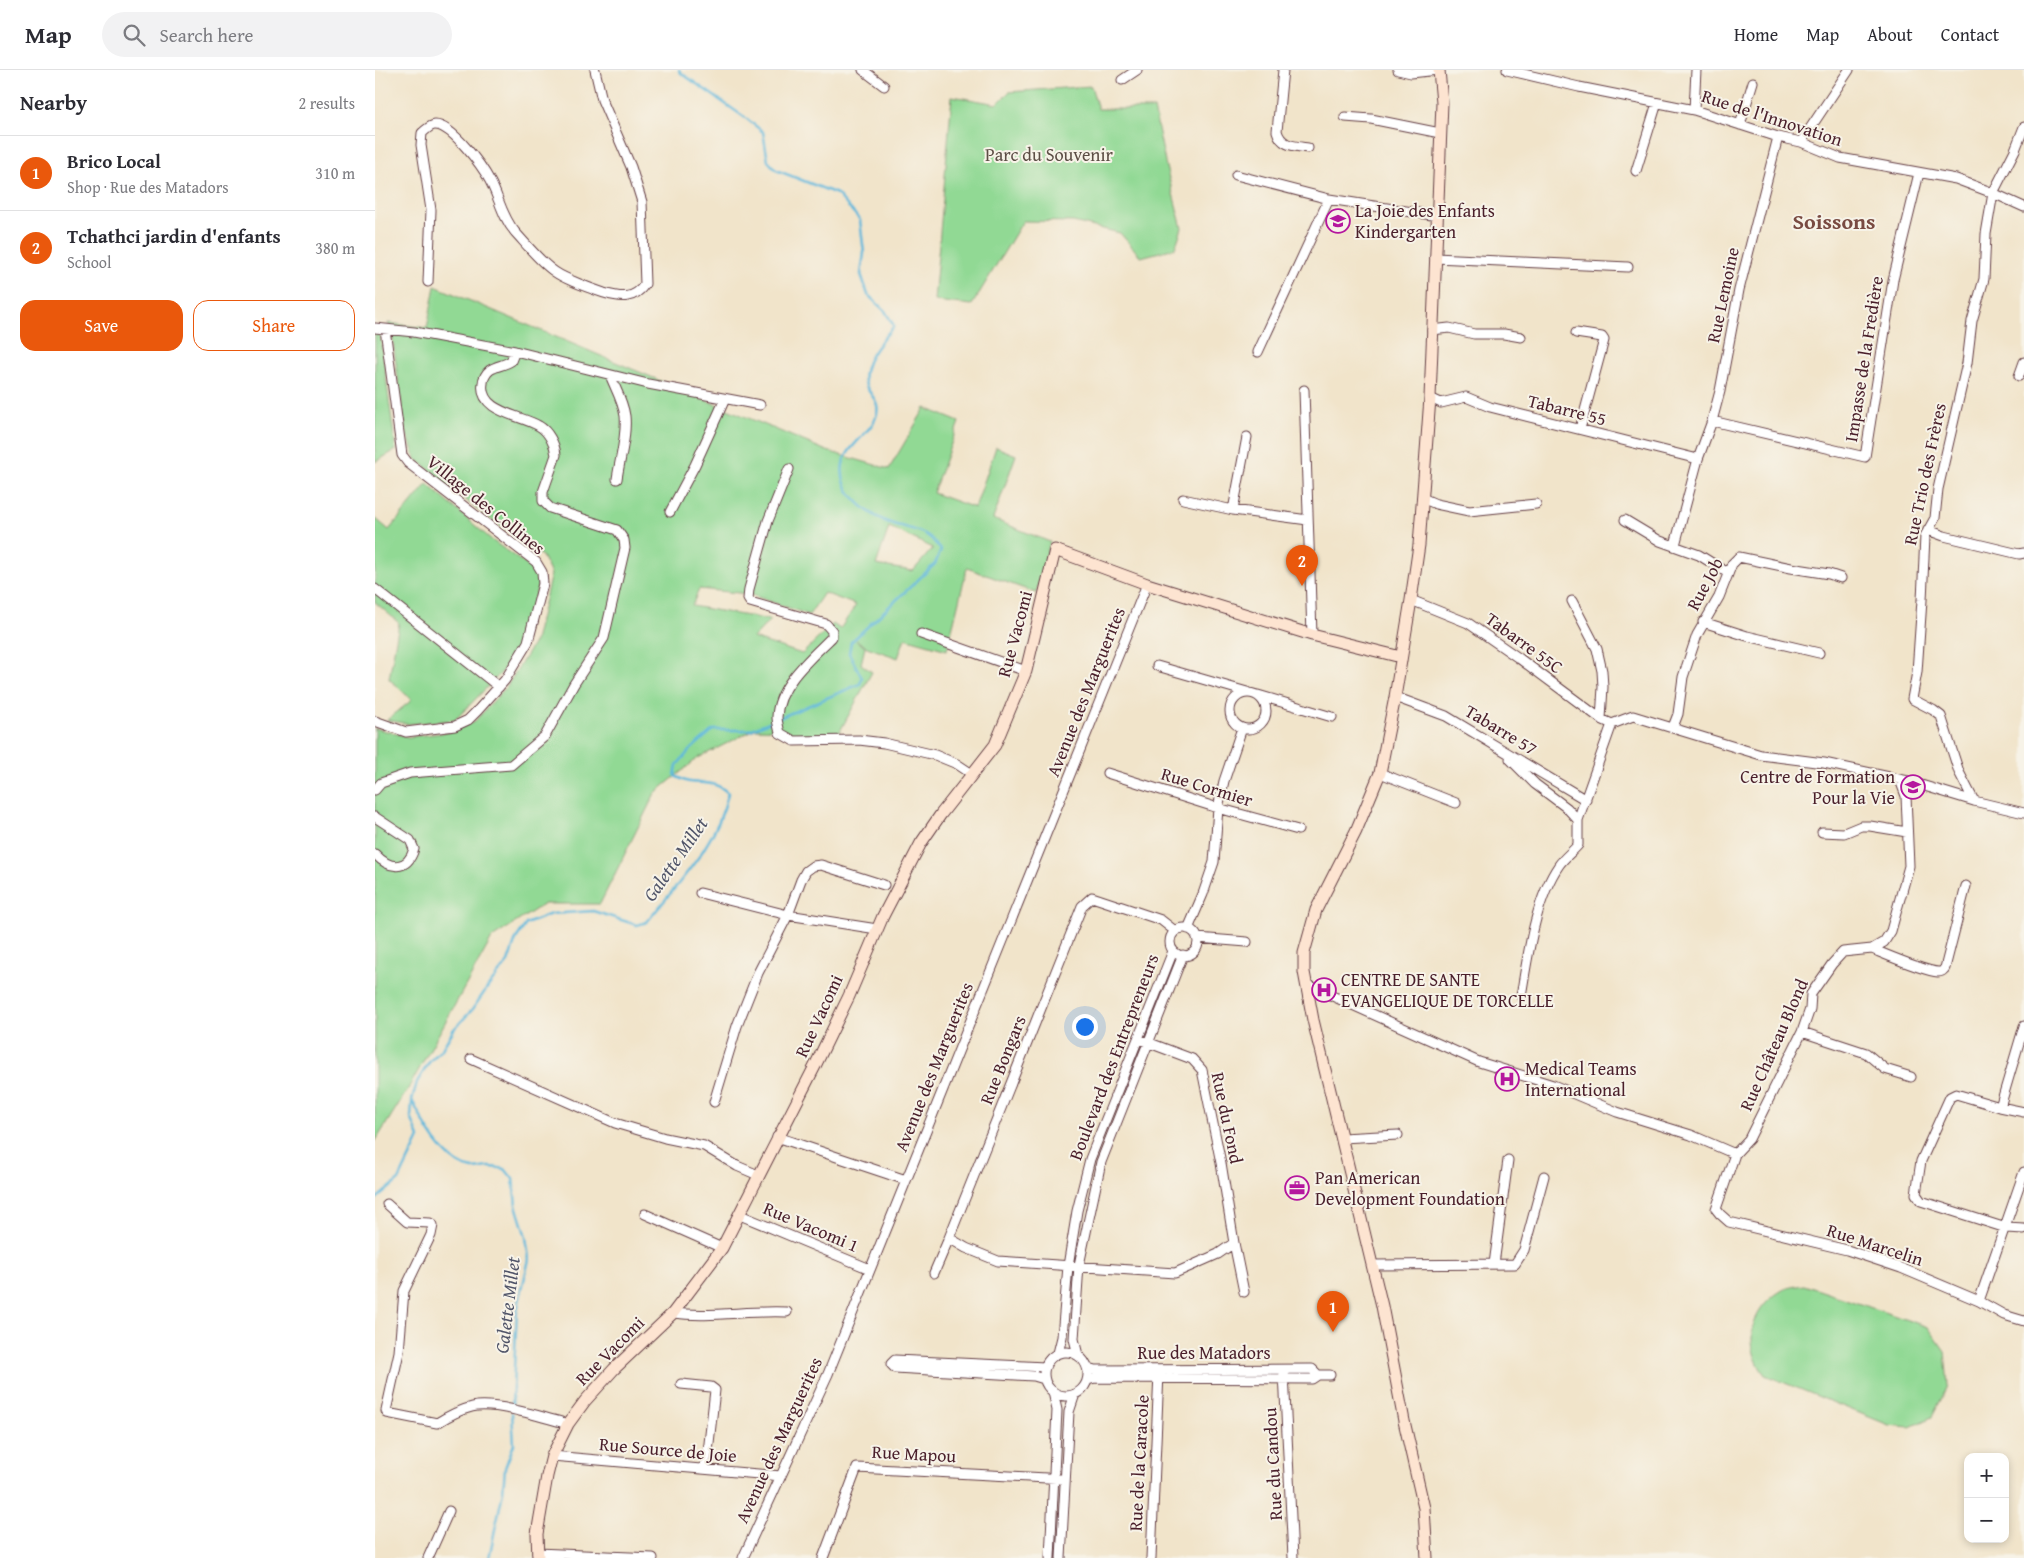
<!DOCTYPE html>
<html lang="en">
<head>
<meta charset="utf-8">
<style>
	:root { --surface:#fff; --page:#f2f2f3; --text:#2b2b33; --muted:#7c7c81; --line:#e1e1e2; --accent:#ea580c }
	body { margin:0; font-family:"Gentium Book Plus",serif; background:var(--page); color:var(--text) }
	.controls { position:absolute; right:15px; bottom:15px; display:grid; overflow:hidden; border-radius:10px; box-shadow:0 2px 8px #0003 }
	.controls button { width:45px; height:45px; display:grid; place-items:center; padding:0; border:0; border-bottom:1px solid var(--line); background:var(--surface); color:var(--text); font:25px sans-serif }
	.you { position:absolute; left:709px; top:956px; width:18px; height:18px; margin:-12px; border:4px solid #fff; border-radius:50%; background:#1a73e8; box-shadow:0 0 0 8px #1a73e833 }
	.badge { display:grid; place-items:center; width:32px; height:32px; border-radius:50%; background:var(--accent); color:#fff; font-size:16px; font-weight:700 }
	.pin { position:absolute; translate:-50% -41px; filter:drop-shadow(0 1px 2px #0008) }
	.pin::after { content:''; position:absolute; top:26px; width:18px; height:15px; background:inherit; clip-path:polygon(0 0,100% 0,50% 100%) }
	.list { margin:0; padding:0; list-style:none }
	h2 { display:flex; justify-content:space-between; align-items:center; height:65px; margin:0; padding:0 20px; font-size:21px }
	h2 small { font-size:16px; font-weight:400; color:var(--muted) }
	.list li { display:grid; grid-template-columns:32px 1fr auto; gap:15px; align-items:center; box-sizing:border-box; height:75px; padding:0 20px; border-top:1px solid var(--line) }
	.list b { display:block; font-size:19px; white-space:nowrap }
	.list p { margin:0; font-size:16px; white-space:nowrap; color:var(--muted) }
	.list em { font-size:16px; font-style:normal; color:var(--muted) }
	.actions { display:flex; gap:10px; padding:15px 20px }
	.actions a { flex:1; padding:11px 0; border:1px solid var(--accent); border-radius:15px; text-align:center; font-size:18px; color:var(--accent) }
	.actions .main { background:var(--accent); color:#fff }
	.icon { flex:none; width:28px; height:28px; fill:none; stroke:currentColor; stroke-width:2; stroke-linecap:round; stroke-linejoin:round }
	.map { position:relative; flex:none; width:1649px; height:1488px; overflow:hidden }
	header { display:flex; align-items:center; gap:30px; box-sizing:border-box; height:70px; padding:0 25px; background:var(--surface); border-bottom:1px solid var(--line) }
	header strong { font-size:24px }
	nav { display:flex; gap:28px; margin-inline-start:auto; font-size:18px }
	.search { width:350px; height:45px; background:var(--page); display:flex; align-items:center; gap:12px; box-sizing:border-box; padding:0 18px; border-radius:28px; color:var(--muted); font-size:19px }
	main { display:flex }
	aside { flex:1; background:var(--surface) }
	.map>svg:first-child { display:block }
	.green { fill:#91d994; stroke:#6e7c60; fill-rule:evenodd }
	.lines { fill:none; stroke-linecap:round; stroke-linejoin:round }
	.stream { stroke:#5eb8dc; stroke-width:2.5 }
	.street-casing { stroke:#633d43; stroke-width:11 }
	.secondary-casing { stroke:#633d43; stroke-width:13 }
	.street { stroke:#fff; stroke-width:9 }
	.secondary { stroke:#fde4d1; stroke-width:11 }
	.labels { text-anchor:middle; stroke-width:4; stroke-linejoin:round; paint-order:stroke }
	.street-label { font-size:18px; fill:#4a1f2b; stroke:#f7f3e8 }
	.park-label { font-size:18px; fill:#5c4e45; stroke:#f7f3e8 }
	.poi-label { font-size:18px; fill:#4a1f2b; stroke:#f7f3e8; text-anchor:start }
	.water-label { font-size:19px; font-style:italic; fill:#515569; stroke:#f7f3e8 }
	.district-label { font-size:22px; font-weight:bold; fill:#794a41; stroke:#f7f3e8 }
</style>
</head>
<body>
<header>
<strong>Map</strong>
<div class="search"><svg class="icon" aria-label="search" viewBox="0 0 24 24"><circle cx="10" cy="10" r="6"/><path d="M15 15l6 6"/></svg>Search here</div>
<nav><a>Home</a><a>Map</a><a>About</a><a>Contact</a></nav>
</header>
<main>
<aside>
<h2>Nearby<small>2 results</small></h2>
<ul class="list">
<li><span class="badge">1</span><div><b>Brico Local</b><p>Shop · Rue des Matadors</p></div><em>310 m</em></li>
<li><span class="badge">2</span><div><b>Tchathci jardin d'enfants</b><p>School</p></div><em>380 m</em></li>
</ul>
<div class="actions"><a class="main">Save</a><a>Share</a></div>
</aside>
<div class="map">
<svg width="1649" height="1488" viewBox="0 0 1649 1488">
	<rect width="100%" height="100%" fill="#f7f3e8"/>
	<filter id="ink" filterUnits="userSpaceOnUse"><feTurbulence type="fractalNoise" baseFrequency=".02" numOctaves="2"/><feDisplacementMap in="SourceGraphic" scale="10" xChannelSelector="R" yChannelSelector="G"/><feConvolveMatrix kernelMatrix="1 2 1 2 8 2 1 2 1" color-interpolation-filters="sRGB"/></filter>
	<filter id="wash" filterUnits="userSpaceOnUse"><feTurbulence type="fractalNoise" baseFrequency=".0096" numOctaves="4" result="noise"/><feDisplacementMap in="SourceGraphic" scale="20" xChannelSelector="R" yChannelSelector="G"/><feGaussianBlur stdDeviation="1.12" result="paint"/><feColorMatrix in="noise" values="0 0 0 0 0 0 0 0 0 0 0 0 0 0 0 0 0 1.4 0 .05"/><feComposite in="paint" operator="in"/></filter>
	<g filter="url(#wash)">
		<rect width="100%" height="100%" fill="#f1e4ca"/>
		<!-- green -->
		<path class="green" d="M716,16l7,23h56l12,58 16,61 -7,20 -34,9 -21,-24 -47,-11 -50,-1 -51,84 -38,-4 18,-205 45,8 12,-12z
			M60,216l392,165 62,18 36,-61 34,14 -26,71 42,15 21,-61 20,8 -23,64 57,23 -14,51 -69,-25 -20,82 -42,-12 -7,20 -31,-11 -11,-7 9,7 -4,17 11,8 -33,61 -36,3 -19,-6 -29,-1 -57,29 -43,35 -55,111h-56l-52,34 -84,151 -33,53v-414l33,9 42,-5 25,-11 32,-35 28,-45 16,-67 -9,-18 -64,-46 -62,-51 -11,-30 -13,-94 -4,-12 39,5zM514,457l44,21 -20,23 -37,-6zM324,519l50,5 60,21 15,-22 32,12 -16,24 -7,-5 -31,30 -49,-16 17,-18 -78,-14z
			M0,263l5,1 16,116 -21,12z
			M52,414l66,57 43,31 3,9 -15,58 -23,34 -46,47 -47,4 -21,-4 25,-20 -23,-21 10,-56 -24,-21v-84l14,12z
			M1429,1215l124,42 17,24 3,35 -16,31 -22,10 -21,-2 -124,-50c-22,-29 -16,-65 16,-84 6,-4 16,-5 23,-6z"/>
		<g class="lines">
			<!-- stream -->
			<path class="stream" d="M304,0l2,3 66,46 16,13 5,29 8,9 61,24 23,26 4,33 -3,21 7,21 17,16 9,15c-12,14 -33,36 -29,56 2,12 15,17 12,31 -3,18 -30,32 -34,51 -5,26 21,47 42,57 12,6 33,7 43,15 5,3 9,10 13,14l-6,14 -84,78 -2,11 13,25 -2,6 -81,34
				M0,1130l24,-20 20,-42 -8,-21 1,-16
				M137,1337l5,-96 12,-52 -3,-22 -10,-32 -3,-26 -8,-10c-5,-1 -11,-2 -16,-2 -5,0 -10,2 -16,2 -27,-3 -50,-46 -61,-69l5,-18 13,-21 12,-12 12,-20 18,-19 18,-26 18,-22 8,-23 10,-15 25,-10 42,-3 44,14 10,-3c31,-39 71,-79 81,-129 -12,-12 -23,-9 -38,-11 -5,0 -10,-4 -15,-6l2,-11 13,-15 23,-20h37l24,-10
				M114,1488l14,-66 2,-24 9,-24 -2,-31"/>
		</g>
	</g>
	<g filter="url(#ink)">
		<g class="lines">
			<!-- street casing -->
			<g class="street-casing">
				<path id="street" d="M488,0l21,16
					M908,0l-6,61c4,15 17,15 31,17
					M1023,0l13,3 27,-3
					M1132,0l72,17 115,23 84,27 23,5 39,16 116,21 37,14 31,14
					M747,10l15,-10
					M1319,40l2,-40
					M970,47l26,2 69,14
					M1365,55l13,-43
					M1426,72l48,-72
					M1261,101l21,-68
					M861,105l93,24 109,17
					M1060,188l193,9
					M53,212l3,-72 -10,-65 1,-12c4,-3 8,-8 13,-8 17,0 47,41 55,56 9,16 12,36 25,51 12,13 25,30 40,40 10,7 37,17 49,21 17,5 30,7 41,-9l-3,-82 -11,-35 -29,-67 -7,-30
					M0,258l39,4 101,19 133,33 112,21
					M1057,260l17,-2 25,6h30l17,3
					M1201,263l26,4 2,3 -24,89
					M883,282l71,-153
					M235,305c5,13 13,26 15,41 2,20 -5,42 -8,63
					M1644,306l5,-14
					M929,320l8,245
					M1055,328l11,5 25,-6 24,10 208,52
					M1337,351l153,36 28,-177 26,-107
					M414,399l-21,52 -19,68 -1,10 2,3 76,22 6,7v6c-21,21 -54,48 -55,80 0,5 2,11 3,16l14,8 65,-1 25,3 51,12 22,9 15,10
					M1047,428l14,6 33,7 67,-7
					M808,429l50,11 75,10
					M858,440l14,-73
					M295,442l25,-47 30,-66
					M1250,450l35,21 39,14 29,18
					M1553,460l16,6 75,18 5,-1
					M1300,475l23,-86 14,-38 8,-30 19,-101 39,-153
					M0,519l124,98
					M1036,530l57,23 52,36 81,60 11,5
					M1197,531l25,48 5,22 1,16 -2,32
					M1328,552l44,14 72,17
					M546,564l105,37
					M782,596l90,26
					M855 641a18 18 0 1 1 36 0a18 18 0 1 1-36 0Z
					M883,625l74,22
					M1020,627l51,19 140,84
					M0,651l31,11 49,-6 13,-6 10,-10 27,-30 23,-38 15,-58 -1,-12 -6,-10 -128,-99 -6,-8 -17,-126
					M1237,654l21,-8 128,39 63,8 84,18 66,20 50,12
					M1298,657l5,-13 5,-37 14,-42 22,-38 13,-33 7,-7 52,11 38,6 12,4
					M1135,689l25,25 32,24 11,12
					M732,703l111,35 80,22
					M1005,703l76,30
					M1525,710l6,16 3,70 -18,65 -7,11 -12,7 -29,3 -11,12 -21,30 -1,15 -8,23 -53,107 -14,15 -19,55 4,5 9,8 118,28 54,18 78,33 25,14 20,6
					M0,720l6,-7 29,-10 101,-8 34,-29 29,-52 30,-46 21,-90 -1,-8 -7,-10 -67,-22 -7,-7v-9l13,-37c-1,-11 -8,-24 -17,-29 -18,-11 -61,-14 -56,-43 0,-4 3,-10 7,-13 6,-4 15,-5 21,-9l4,-10
					M1599,731l-15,-29 -18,-56 -8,-6 -21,-11 5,-27 5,-72 3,-64 10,-18 3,-29 29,-126 5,-42 12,-42 2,-45 7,-41 22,-43 9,-23
					M0,747l35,23 4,9c-7,23 -25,20 -39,5
					M1447,762l22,1 17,-7h9l37,6
					M325,823l88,22 89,14
					M795 872a14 14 0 1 1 28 0a14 14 0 1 1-28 0Z
					M813,859l15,-35 11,-32 4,-54 6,-27 18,-53
					M822,868l50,4
					M1497,879c15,6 52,22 66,23 5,0 4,-1 7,-4l21,-82
					M933,915l171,77 74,23 64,27 74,23 44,19
					M1146,926c7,-41 14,-96 38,-131 5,-7 13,-13 19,-20v-25l34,-96
					M1649,956l-24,81 24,5
					M1427,962l64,21 19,16 26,8
					M764,969l53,20 10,11 19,93 13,80 -16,11 -43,19 -177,-12 -32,-13 -17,-10 133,-332 10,-9 69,23 14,11
					M96,989l144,64 50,15 39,8 33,20 21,9
					M339,1032l23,-76 21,-53 30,-58 13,-35 5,-9 7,-5 8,-1 63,20
					M1625,1037l-44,-13 -6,3 -29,64 -5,33 5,7 85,27 18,1
					M402,1067l129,43
					M967,1068l56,-3
					M12,1134l20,18 23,1 3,2 -2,10 -27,56 -5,61 -13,59 1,2 50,10c11,-7 23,-13 35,-16 22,-6 74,11 96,17
					M270,1144l77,34
					M365,1145l130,54
					M859,1173l10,49
					M1119,1194l14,-104
					M998,1195l142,-1 9,-14 20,-74
					M559,1203l15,-35
					M1604,1231l45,-129
					M298,1243c38,5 75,-3 114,-1
					M669 1304a22 22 0 1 1 44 0a22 22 0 1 1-44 0Z
					M683,1283l4,-16 6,-71 9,-55 13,-52 83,-208
					M703,1285l-4,-16 5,-74 22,-103 82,-207
					M713,1298l7,2 217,-1 6,6h12
					M909,1303l9,185
					M669,1309l-10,-3 -139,-8 -4,-4 4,-4 150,7
					M713,1310l7,-2 217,1 6,-4
					M306,1314l30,3 4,3 -7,62 -4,16
					M177,1386l229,20
					M162,1483l116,5
					M53,1488l21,-47
					M368,1488l85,-184 319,-790
					M448,1488l34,-90 208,11
					M675,1488l7,-148 -4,-18
					M686,1488l8,-146 6,-18
					M776,1488l8,-185"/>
			</g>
			<!-- secondary casing -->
			<g class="secondary-casing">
				<path id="secondary" d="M163,1488l-1,-24 10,-58 5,-20 16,-32 17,-23 29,-32 59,-56 49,-65 94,-184 33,-68 34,-80 38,-73 20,-29 54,-69 31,-74 29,-121 92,34 165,51 89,22
					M1052,1488l-3,-50 -20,-87 -22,-115 -69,-286 -9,-48v-19l12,-43 40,-79 24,-58 15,-76 16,-97 8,-55 11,-147 12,-295 -3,-33"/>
			</g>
			<!-- street -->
			<use href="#street" class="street"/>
			<!-- secondary -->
			<use href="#secondary" class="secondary"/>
		</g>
	</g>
	<!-- icons -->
	<defs>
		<g id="school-ring" transform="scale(1.25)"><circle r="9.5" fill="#f7f3e8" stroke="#b5179e" stroke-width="1.5"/><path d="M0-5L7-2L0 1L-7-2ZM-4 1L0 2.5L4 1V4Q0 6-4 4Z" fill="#b5179e"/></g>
		<g id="university-ring" transform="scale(1.25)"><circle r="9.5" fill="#f7f3e8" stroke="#b5179e" stroke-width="1.5"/><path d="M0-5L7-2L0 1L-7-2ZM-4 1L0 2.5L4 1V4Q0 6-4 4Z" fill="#b5179e"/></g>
		<g id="hospital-ring" transform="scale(1.25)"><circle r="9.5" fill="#f7f3e8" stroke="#b5179e" stroke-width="1.5"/><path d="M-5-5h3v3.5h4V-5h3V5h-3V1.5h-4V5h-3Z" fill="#b5179e"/></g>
		<g id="office-ring" transform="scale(1.25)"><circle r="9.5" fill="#f7f3e8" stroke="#b5179e" stroke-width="1.5"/><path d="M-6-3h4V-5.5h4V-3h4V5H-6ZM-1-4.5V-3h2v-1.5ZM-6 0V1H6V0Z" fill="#b5179e"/></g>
	</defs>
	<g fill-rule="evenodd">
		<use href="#school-ring" x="963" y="151"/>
		<use href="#university-ring" x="1538" y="717"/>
		<use href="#hospital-ring" x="949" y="920"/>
		<use href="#hospital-ring" x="1132" y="1009"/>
		<use href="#office-ring" x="922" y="1118"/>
	</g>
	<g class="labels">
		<!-- street labels -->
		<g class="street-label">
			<text transform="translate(1397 48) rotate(18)" y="6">Rue de l'Innovation</text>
			<text transform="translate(1348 225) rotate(-78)" y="6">Rue Lemoine</text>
			<text transform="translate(1489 289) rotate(-81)" y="6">Impasse de la Fredière</text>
			<text transform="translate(1192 340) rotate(14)" y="6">Tabarre 55</text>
			<text transform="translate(1550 404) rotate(-78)" y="6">Rue Trio des Frères</text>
			<text transform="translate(111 435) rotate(39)" y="6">Village des Collines</text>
			<text transform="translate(1330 514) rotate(-62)" y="6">Rue Job</text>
			<text transform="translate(640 564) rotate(-75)" y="6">Rue Vacomi</text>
			<text transform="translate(1149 573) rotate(36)" y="6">Tabarre 55C</text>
			<text transform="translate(711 622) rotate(-68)" y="6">Avenue des Marguerites</text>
			<text transform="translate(1126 660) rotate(31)" y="6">Tabarre 57</text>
			<text transform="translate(832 717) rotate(17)" y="6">Rue Cormier</text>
			<text transform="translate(444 946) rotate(-65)" y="6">Rue Vacomi</text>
			<text transform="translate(1399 975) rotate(-66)" y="6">Rue Château Blond</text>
			<text transform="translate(739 987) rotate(-69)" y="6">Boulevard des Entrepreneurs</text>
			<text transform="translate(628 990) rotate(-68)" y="6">Rue Bongars</text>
			<text transform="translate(559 997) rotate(-68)" y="6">Avenue des Marguerites</text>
			<text transform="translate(852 1048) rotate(78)" y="6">Rue du Fond</text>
			<text transform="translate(436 1157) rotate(23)" y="6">Rue Vacomi 1</text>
			<text transform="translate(1500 1175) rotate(18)" y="6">Rue Marcelin</text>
			<text transform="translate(235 1281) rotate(-45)" y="6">Rue Vacomi</text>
			<text x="829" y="1289">Rue des Matadors</text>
			<text transform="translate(404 1370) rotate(-65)" y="6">Avenue des Marguerites</text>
			<text transform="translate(293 1380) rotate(5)" y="6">Rue Source de Joie</text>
			<text transform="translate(539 1384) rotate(3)" y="6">Rue Mapou</text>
			<text transform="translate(764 1393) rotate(-87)" y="6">Rue de la Caracole</text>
			<text transform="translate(898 1394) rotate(-93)" y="6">Rue du Candou</text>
		</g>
		<!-- park labels -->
		<g class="park-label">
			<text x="674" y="91">Parc du Souvenir</text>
		</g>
		<!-- poi labels -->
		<g class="poi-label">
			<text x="980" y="147">La Joie des Enfants<tspan x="980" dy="21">Kindergarten</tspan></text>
			<text x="1520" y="713" text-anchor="end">Centre de Formation<tspan x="1520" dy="21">Pour la Vie</tspan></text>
			<text x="966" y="916">CENTRE DE SANTE<tspan x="966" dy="21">EVANGELIQUE DE TORCELLE</tspan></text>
			<text x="1150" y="1005">Medical Teams<tspan x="1150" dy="21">International</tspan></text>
			<text x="940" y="1114">Pan American<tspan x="940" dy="21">Development Foundation</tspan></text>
		</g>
		<!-- water labels -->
		<g class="water-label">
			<text transform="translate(300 789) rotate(-55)" y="7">Galette Millet</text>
			<text transform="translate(132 1235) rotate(-83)" y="7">Galette Millet</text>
		</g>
		<!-- district labels -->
		<g class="district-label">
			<text x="1459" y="159">Soissons</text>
		</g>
	</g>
</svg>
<div class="controls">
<button>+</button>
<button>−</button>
</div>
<div class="you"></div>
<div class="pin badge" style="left:958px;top:1262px">1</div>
<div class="pin badge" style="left:927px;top:516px">2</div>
</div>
</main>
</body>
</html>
